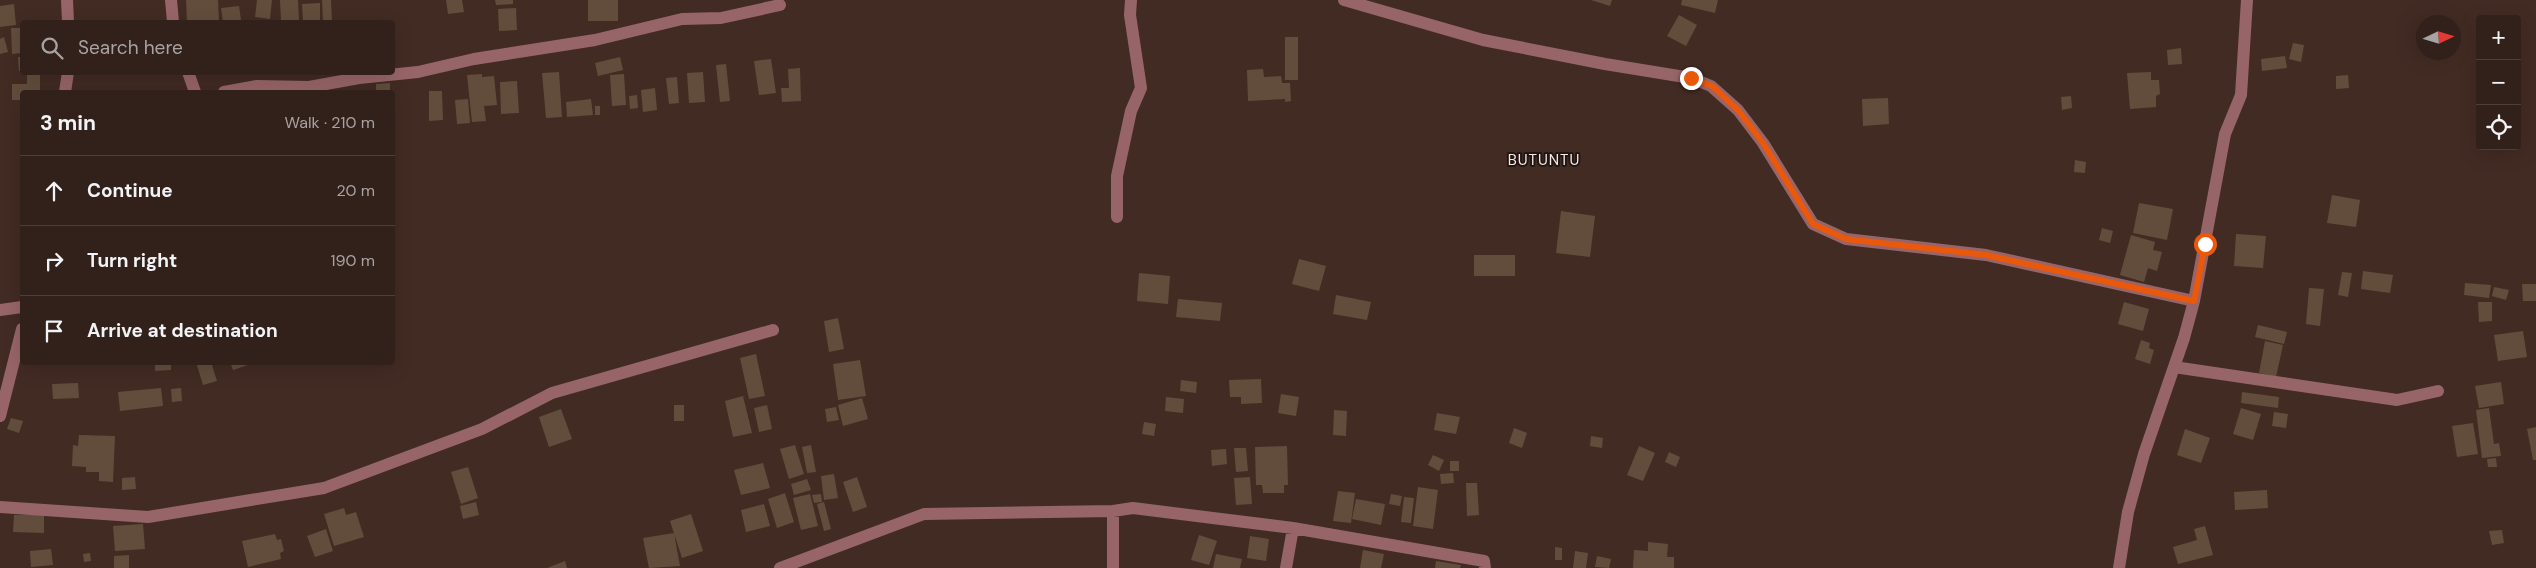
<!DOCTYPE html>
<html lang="en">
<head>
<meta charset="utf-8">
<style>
	:root { --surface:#32201a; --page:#3d2d27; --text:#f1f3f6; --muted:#a8a3a2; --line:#4d3e39 }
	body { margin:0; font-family:"DM Sans",sans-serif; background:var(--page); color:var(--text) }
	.controls { position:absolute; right:15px; top:15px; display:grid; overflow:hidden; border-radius:5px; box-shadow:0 5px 20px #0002 }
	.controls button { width:45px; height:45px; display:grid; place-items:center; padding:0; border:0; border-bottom:1px solid var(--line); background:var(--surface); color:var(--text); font:25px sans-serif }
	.compass { position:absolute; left:2416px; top:15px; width:45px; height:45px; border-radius:50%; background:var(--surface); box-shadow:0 5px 20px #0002; rotate:86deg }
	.stop { position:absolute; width:15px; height:15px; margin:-11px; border:4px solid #ea580c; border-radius:50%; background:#fff }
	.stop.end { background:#ea580c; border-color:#fff; box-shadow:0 1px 5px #0008 }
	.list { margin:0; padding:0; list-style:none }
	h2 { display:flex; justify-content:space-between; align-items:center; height:65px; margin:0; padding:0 20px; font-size:21px }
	h2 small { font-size:16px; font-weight:400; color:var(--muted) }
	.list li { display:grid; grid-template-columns:32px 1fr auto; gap:15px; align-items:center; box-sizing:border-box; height:70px; padding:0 20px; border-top:1px solid var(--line) }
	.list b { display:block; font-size:19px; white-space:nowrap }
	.list em { font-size:16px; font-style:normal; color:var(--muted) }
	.icon { flex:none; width:28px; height:28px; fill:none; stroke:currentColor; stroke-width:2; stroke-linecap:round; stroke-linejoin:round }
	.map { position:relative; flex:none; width:2536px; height:568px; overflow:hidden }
	.search { position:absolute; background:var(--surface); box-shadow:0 5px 20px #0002; left:20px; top:20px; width:375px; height:55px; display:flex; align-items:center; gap:12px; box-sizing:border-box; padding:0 18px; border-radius:5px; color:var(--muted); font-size:19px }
	.panel { position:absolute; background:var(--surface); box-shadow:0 5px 20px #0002; left:20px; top:90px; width:375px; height:275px; border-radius:5px }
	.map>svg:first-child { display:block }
	.building { fill:#624d3c }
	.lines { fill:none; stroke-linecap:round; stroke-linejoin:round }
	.minor { stroke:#976568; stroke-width:12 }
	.route { stroke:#ea580c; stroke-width:6 }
	.labels { text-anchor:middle; stroke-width:4; stroke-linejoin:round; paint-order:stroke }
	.quarter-label { font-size:15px; letter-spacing:1px; fill:#f8e8e3; stroke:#211613 }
</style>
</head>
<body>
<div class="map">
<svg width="2536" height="568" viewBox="0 0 2536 568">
	<rect width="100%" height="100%" fill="#422b23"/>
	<!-- building -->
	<path class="building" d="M186,0h32l1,22h-32z
		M257,0h15l-2,19 -15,-2z
		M280,0h18l1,20 -18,1z
		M322,0h9l1,22h-9z
		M446,0h16l2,12 -16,2z
		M495,0h18v4l-17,1z
		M588,0h30v21h-30z
		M1591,0h21l-2,6z
		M1682,0h36l-3,13 -34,-8z
		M320,3v19h-17l-1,-18z
		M14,4l2,21 -16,2v-21z
		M239,6l2,14 -18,2 -2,-14z
		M516,8l1,22 -18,1 -1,-22z
		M1679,15l18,10 -11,21 -19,-10z
		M11,28h11v25l-10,1z
		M4,37l4,15 -8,2v-15z
		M1285,37h13v43h-13z
		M2293,43l11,2 -3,17 -12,-3z
		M2181,48l1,16 -14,1 -1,-15z
		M2285,56l2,12 -25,3 -1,-12z
		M18,57h4v14h-3z
		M620,57l3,13 -25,6 -3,-13z
		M771,59l5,34 -17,2 -5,-34z
		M726,64l4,37 -10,1 -4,-37z
		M800,68l1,33 -19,1 -1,-14h8l-1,-19z
		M1263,69l1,8 17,-1 1,7h8l1,18 -6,1v-3l-37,2 -1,-31z
		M559,72l3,45 -16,1 -4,-45z
		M703,72l2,30 -16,1 -2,-30z
		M2151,72v8h8l1,14 -4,2v11l-26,2 -3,-36z
		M482,74v3l12,-1 3,29 -13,1 2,15 -14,1 -5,-47z
		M624,74l2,31 -14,1 -2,-31z
		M27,75h13v17h-18v8h-10v-16h15z
		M2348,75l1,13 -13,1v-13z
		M677,77l2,26 -10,1 -3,-26z
		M517,81l2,32 -18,1 -1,-32z
		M390,83v9h-14v-8z
		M655,88l2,22 -14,2 -2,-22z
		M429,91h13l1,29 -14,1z
		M637,95l1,13 -8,1 -1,-13z
		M2071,96l1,12 -10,2 -1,-13z
		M1888,98l1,26 -26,2 -1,-27z
		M468,99l2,24 -13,1 -2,-24z
		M591,99l2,16 -26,2 -1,-15z
		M595,106h5v9h-5z
		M2075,160l11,2 -1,11 -11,-1z
		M2332,195l28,5 -4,27 -29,-4z
		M2139,203l34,6 -6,31 -34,-7z
		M1561,211l34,5 -5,41 -34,-4z
		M2102,228l11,3 -3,12 -11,-3z
		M2236,234l30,2 -3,32 -29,-2z
		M2131,235l24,7 -2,8 9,2 -5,19 -9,-3 -4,14 -24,-7z
		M1474,255h41v21h-41z
		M1299,259l27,7 -7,25 -27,-7z
		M2363,271l30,4 -3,18 -29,-4z
		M2342,272l10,1 -4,24 -10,-2z
		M1139,273l31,3 -2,28 -31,-3z
		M2465,283l26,2 -2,13 -25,-3z
		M2522,284h14v17h-13z
		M2494,287l15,3 -3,10 -14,-4z
		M2309,288l15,1 -4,37 -14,-2z
		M1336,295l35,7 -4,18 -34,-6z
		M1178,299l44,4 -2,18 -44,-4z
		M2124,302l25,7 -6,22 -25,-7z
		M2478,302h14v19l-13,1z
		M838,318l6,31 -15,3 -5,-31z
		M2258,325l29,7 -3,12 -29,-7z
		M2523,331l4,26 -29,4 -4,-26z
		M2141,340l9,3 -1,5 5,2 -4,14 -15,-5z
		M2265,341l18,4 -7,32 -17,-4z
		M756,354l9,42 -16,3 -9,-41z
		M860,360l6,36 -28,4 -5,-36z
		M155,362h16v8l-16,1z
		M196,362h15l6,19 -14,4z
		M230,362h24v1l-21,7z
		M1261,379l1,24 -21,1v-7h-11l-1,-17z
		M1181,380l16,2 -1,11 -16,-2z
		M2501,382l3,22 -25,4 -4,-22z
		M78,383l1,15 -26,1 -1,-15z
		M161,388l2,18 -43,5 -2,-19z
		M181,388l1,13 -10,1 -1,-13z
		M2242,392l37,5 -1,11 -37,-5z
		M1281,394l18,3 -3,19 -18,-3z
		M743,396l9,37 -19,4 -8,-36z
		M1166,397l18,2 -1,14 -18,-2z
		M862,398l6,21 -25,7 -5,-21z
		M674,405h10v16h-10z
		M767,405l5,24 -13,3 -5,-24z
		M836,407l3,13 -12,2 -2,-13z
		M2241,408l20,6 -8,26 -20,-6z
		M2489,408l5,36 5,-1 2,13 -19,2 -6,-48z
		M561,409l11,30 -23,8 -10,-30z
		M1334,410l13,1 -1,25 -13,-1z
		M2274,412l14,2 -2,14 -14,-2z
		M1437,413l23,4 -4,17 -22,-4z
		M11,418l12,3 -4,12 -12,-4z
		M1144,422l12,2 -2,12 -12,-2z
		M2473,423l5,31 -21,3 -5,-31z
		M2536,427v33h-3l-6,-31z
		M1514,428l13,5 -5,15 -13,-5z
		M2185,429l25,9 -9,25 -24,-8z
		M79,435l36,1 -2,46 -14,-1v-9h-13v-5l-14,-1 1,-21 5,1z
		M1591,436l12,2 -1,10 -12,-2z
		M795,445l9,29 -15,5 -9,-30z
		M811,445l5,27 -9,1 -5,-26z
		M1287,446l1,39h-4v8h-21l-1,-8h-6l-1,-38z
		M1639,446l16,7 -12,28 -16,-6z
		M1234,448h12l2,23 -12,1z
		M1226,449l1,15 -15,2 -1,-16z
		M1669,452l11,5 -4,10 -11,-5z
		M1433,455l11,5 -5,11 -11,-6z
		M2496,458l1,9h-9l-1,-8z
		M1450,461h9v10h-9z
		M763,463l7,25 -29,7 -7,-25z
		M468,467l10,31 -17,6 -10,-32z
		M1453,473l1,10 -13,1 -1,-10z
		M834,474l4,24 -14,2 -3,-24z
		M135,477l1,12 -14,1v-12z
		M857,477l10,30 -14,5 -10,-30z
		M1250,477l2,27 -16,1 -2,-27z
		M807,479l4,11 -17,5 -3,-11z
		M1466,483h11l2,32 -12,1z
		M1418,487l20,3 -5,39 -20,-3z
		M2267,490l1,18 -33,2 -1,-18z
		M1338,491l17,2 -4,30 -18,-2z
		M785,493l9,29 -17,6 -9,-29z
		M810,494l8,32 -17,4 -8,-32z
		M821,494l1,8 -8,1 -2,-8z
		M1391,494l11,2 -2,10 -11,-2z
		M1404,497l10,1 -3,25 -10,-1z
		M1356,499l29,5 -4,21 -29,-6z
		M476,502l3,13 -16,4 -3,-13z
		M824,502l7,27 -7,2 -7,-27z
		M764,504l6,22 -24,6 -5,-22z
		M344,508l2,7 10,-3 8,25 -30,9 -10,-32z
		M691,514l12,37 -21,7 -12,-37z
		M14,515h30v18l-31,-1z
		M143,524l2,25 -30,2 -2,-25z
		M2205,526l8,29 -35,9 -5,-17 24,-7 -3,-11z
		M326,529l7,22 -18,6 -8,-21z
		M2502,530l2,13 -12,2 -3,-14z
		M674,533l6,33 -31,2 -6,-30z
		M275,534l2,6 4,-1 3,12 -4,2 1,6 -33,8 -6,-26z
		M1199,535l18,6 -8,24 -18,-5z
		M1250,536l19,3 -3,22 -19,-3z
		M1648,542l20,2 -1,13h7v11h-41l1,-18 14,1z
		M1555,547l7,1v12h-7z
		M51,549l2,16 -22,2 -1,-16z
		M1363,550l21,4 -3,14h-21z
		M1575,551l13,2 -2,15h-13z
		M90,553l1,8 -7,1 -1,-8z
		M1216,554l26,5 -2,9h-27z
		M129,555v13h-15v-12z
		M1597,556l14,3 -2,9 -14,-1z
		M565,561l2,7h-20z
		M1436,561l25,4 -1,3h-25z"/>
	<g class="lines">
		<!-- minor -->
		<path class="minor" d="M67,0l1,22
			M171,0l2,22
			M1344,0l139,40 122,24 86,14 20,8 27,24 25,33 50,81 33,15 140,16 208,46
			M188,72l7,20
			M65,92l3,-20
			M224,92l33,-6 52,1 50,-9 59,-6 56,-13 121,-19 87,-21 39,-1 59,-13
			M1117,217v-41l14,-65 10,-23 -11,-73 1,-15
			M0,310l22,-3
			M2174,367l223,33 41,-9
			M0,416l22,-87
			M0,507l148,10 176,-29 158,-59 70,-36 221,-63
			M780,568l144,-54 189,-3 20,-3 160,20 191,33 1,7
			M1113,568v-57
			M1286,568l7,-40
			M2119,568l9,-56 16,-58 40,-116 10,-37 31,-167 16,-39 6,-95"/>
	</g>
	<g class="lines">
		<!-- route -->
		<path class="route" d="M1691,78l21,8 26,24 25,33 50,81 33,15 140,16 208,46 11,-57"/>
	</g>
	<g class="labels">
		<!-- quarter labels -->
		<g class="quarter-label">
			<text x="1544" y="165">BUTUNTU</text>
		</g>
	</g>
</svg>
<div class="controls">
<button>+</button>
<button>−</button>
<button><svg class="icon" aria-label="locate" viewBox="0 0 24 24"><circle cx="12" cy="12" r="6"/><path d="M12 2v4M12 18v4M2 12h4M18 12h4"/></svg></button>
</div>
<svg class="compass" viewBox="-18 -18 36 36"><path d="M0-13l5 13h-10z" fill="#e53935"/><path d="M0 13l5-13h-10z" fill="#a8a3a2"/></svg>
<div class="stop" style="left:2205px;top:244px"></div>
<div class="stop end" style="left:1691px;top:78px"></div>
<div class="search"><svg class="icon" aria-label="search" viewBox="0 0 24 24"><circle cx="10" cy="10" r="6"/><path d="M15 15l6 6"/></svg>Search here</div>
<section class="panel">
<h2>3 min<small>Walk · 210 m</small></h2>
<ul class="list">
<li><svg class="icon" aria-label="ahead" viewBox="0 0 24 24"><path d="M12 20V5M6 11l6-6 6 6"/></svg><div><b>Continue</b></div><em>20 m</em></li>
<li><svg class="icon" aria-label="right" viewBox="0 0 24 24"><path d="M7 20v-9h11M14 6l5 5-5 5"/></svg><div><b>Turn right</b></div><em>190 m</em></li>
<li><svg class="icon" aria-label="arrive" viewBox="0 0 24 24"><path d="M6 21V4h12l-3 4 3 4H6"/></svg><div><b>Arrive at destination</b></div></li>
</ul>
</section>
</div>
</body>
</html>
